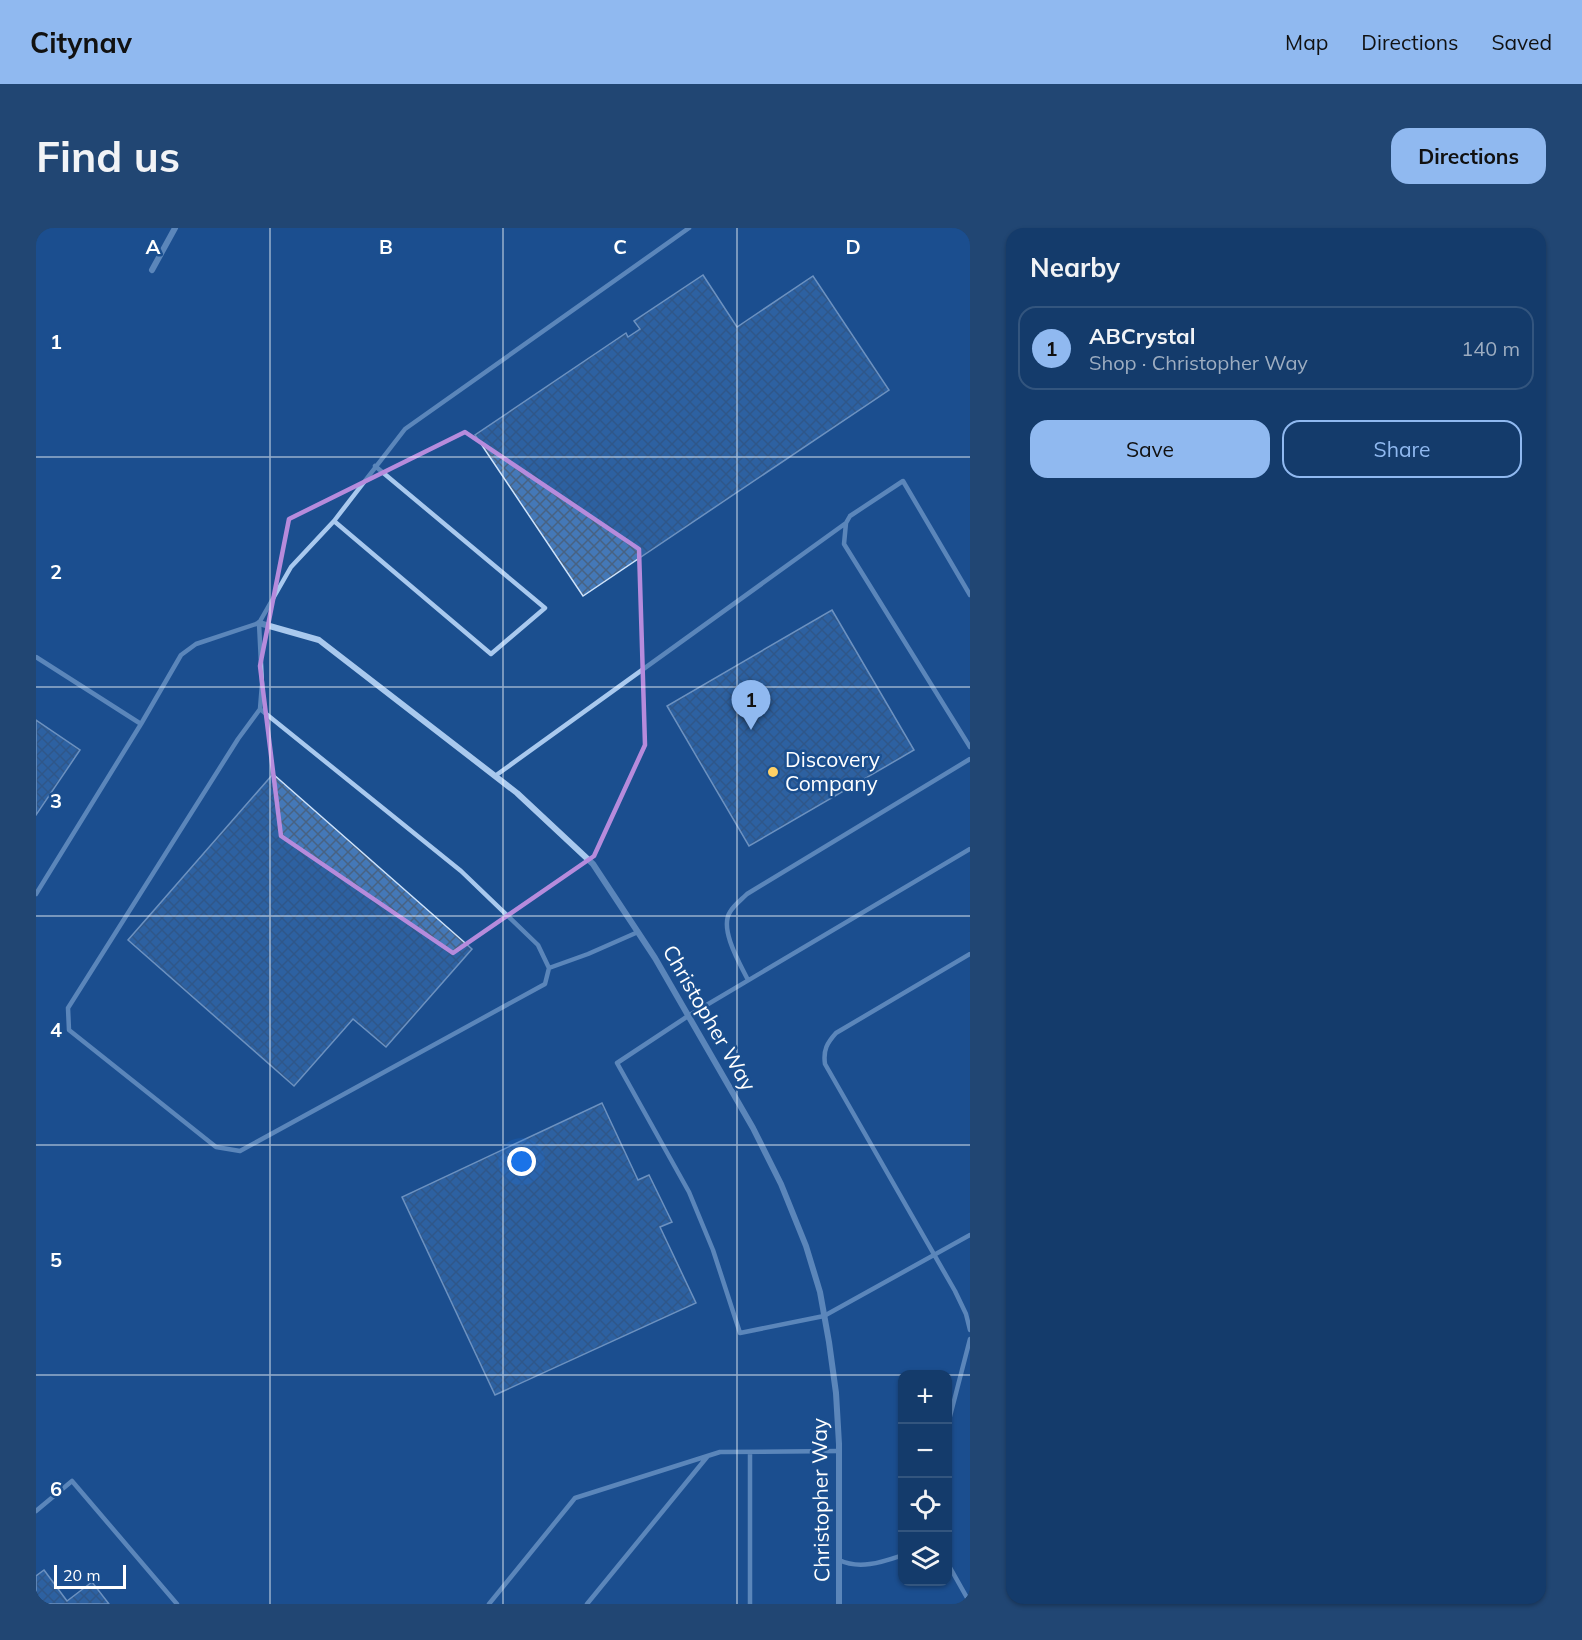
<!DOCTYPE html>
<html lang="en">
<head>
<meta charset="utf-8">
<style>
	:root { --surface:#143b6b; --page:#214673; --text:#f1f3f6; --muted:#9dadc1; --line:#33557e; --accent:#90b9f0 }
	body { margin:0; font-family:Mulish,sans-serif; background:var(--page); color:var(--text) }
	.controls { position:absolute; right:18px; bottom:18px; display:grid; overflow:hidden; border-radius:12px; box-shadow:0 2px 4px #0004 }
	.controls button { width:54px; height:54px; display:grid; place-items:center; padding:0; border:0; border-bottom:2px solid var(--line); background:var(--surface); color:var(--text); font:30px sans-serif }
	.scale { position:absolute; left:18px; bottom:15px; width:72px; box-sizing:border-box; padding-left:6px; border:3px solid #fff; border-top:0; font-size:16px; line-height:21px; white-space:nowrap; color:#fff; -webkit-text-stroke:4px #1b4f8f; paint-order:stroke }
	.you { position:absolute; left:486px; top:934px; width:21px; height:21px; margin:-15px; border:4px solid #fff; border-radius:50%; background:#1a73e8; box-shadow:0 0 0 9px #1a73e833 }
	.badge { display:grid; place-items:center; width:39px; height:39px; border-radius:50%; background:var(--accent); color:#111; font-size:20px; font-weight:700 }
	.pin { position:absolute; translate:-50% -50px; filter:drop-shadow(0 2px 3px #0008) }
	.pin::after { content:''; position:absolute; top:32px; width:21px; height:18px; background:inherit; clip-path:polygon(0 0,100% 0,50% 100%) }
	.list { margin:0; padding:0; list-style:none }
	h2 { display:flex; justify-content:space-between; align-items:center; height:78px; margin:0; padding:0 24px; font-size:26px }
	h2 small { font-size:20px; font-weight:400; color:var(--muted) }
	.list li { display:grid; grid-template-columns:39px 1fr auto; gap:18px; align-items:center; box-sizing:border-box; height:84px; margin:0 12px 12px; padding:0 12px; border:2px solid var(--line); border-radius:18px }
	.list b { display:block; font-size:22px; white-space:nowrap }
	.list p { margin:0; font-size:20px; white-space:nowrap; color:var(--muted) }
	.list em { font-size:20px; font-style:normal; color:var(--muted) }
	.actions { display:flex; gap:12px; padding:18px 24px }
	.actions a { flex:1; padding:14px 0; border:2px solid var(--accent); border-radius:18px; text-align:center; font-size:21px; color:var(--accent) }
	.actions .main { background:var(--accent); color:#111 }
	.icon { flex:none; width:33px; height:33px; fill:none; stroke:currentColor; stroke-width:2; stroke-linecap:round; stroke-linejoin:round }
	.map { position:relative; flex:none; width:934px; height:1376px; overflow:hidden; border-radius:18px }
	header { display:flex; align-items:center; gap:36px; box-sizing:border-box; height:84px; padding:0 30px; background:var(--accent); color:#111 }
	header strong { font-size:28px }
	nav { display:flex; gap:33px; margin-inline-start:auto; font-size:21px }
	.intro { display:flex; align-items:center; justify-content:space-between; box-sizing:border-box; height:144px; padding:0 36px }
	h1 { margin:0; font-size:42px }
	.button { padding:15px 27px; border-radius:18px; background:var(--accent); color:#111; font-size:21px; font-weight:700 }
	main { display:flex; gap:36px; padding:0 36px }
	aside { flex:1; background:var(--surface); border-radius:18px; box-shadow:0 2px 4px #0004 }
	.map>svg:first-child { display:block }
	.building { fill:url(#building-cross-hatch); stroke:#cfe3fa; stroke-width:1.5 }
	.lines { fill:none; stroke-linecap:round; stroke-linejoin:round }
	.lane { stroke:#a9c9ee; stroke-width:4.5 }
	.street { stroke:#a9c9ee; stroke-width:6 }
	.marked { fill:none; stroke:#b68bdc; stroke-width:4.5; stroke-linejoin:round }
	.grid { fill:none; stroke:#fff; stroke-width:1.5; stroke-opacity:0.55 }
	.poi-dot { fill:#ffd166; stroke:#1b4f8f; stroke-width:2 }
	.labels { text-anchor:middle; stroke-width:5; stroke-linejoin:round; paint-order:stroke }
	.poi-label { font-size:21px; fill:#fff; stroke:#1b4f8f; text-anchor:start }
	.street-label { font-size:21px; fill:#fff; stroke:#1b4f8f }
	.grid-label { font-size:20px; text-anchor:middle; font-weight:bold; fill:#fff; stroke:#1b4f8f; stroke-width:5; stroke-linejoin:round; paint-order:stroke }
</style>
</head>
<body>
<header>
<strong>Citynav</strong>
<nav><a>Map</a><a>Directions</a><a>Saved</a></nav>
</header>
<div class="intro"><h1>Find us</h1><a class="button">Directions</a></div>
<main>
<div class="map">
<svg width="934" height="1376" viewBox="0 0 934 1376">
	<defs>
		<pattern id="building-cross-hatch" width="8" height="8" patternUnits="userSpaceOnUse" patternTransform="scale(1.5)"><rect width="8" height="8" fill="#4478b7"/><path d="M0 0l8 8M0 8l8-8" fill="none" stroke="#486282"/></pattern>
	</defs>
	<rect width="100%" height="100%" fill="#1b4f8f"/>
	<!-- building -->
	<path class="building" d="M667,47l34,52 76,-51 76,114 -306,206 -108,-161 151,-102 2,4 12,-8 -6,-8z
		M796,382l82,140 -165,96 -82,-140z
		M0,492l44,30 -44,65z
		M237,546l199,175 -86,98 -33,-28 -59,67 -166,-146z
		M566,875l36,77 11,-5 23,47 -12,5 36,76 -201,92 -93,-198z
		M8,1342l23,31 25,-19 17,22h-73v-28z"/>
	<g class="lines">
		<!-- lane -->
		<path class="lane" d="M298,293l157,133 54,-46 -170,-142
			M934,367l-67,-114 -53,35 -4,7 -2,21 126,203
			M0,429l105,67 -105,170
			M224,481l-22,30 -170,269 1,22 147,117 24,4 305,-167 4,-16 -11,-23 -77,-74 -201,-162 2,-25 -3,-61 32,-56 43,-46 71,-92 284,-201
			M105,496l40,-69 15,-11 63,-21
			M459,548l351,-253
			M934,621l-282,167 -71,47 72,129 24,58 27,83 84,-17 146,-81
			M934,726l-134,79c-9,10 -13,17 -11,31l130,227 11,23 4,16
			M513,740l39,-14 50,-22
			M712,752c-8,-16 -29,-51 -18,-68 4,-7 11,-12 17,-18l223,-135
			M912,1196l22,-85
			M714,1224v152
			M0,1283l36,-30 105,123
			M803,1332c21,10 43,2 64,-5
			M912,1336l22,39
			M453,1376l86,-106 145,-46 119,-1
			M551,1376l120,-147"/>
		<!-- street -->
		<path class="street" d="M116,42l23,-42
			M223,395l60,17 198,153 76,71 62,94 98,170 28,56 25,62 14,46 9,50 7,51 3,51v160"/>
	</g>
	<!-- marked area -->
	<path d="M0 0H934V1376H0ZM429,204l174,117 6,196 -51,111 -141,97 -172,-117 -21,-170 29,-147z" fill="#1b4f8f" fill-opacity=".55" fill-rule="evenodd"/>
	<path class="marked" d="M429,204l174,117 6,196 -51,111 -141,97 -172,-117 -21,-170 29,-147z"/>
	<!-- grid -->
	<path class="grid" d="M234,0v1376M467,0v1376M701,0v1376M0,229h934M0,459h934M0,688h934M0,917h934M0,1147h867M912,1147h22"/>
	<!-- markers -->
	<circle class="poi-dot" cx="737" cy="544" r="6"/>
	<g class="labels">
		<!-- poi labels -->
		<g class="poi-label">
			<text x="749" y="539">Discovery<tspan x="749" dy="24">Company</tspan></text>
		</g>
		<!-- street labels -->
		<g class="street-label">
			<text transform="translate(673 790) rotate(60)" y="7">Christopher Way</text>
			<text transform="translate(785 1272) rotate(-91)" y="7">Christopher Way</text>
		</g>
	</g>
	<g class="grid-label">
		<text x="117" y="26">A</text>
		<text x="350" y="26">B</text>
		<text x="584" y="26">C</text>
		<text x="817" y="26">D</text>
		<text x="20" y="121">1</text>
		<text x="20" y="351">2</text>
		<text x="20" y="580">3</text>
		<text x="20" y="809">4</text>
		<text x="20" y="1039">5</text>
		<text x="20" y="1268">6</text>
	</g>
</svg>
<div class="controls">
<button>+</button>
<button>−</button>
<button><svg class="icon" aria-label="locate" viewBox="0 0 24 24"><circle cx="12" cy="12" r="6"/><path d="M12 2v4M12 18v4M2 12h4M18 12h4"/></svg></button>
<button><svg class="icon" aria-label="layers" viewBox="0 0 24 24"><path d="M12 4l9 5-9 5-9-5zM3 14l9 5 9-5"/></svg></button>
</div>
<div class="scale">20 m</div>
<div class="you"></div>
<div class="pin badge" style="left:715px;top:502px">1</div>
</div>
<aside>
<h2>Nearby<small></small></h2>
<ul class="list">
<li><span class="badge">1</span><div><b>ABCrystal</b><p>Shop · Christopher Way</p></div><em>140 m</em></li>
</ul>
<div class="actions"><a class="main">Save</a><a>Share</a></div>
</aside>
</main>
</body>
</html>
